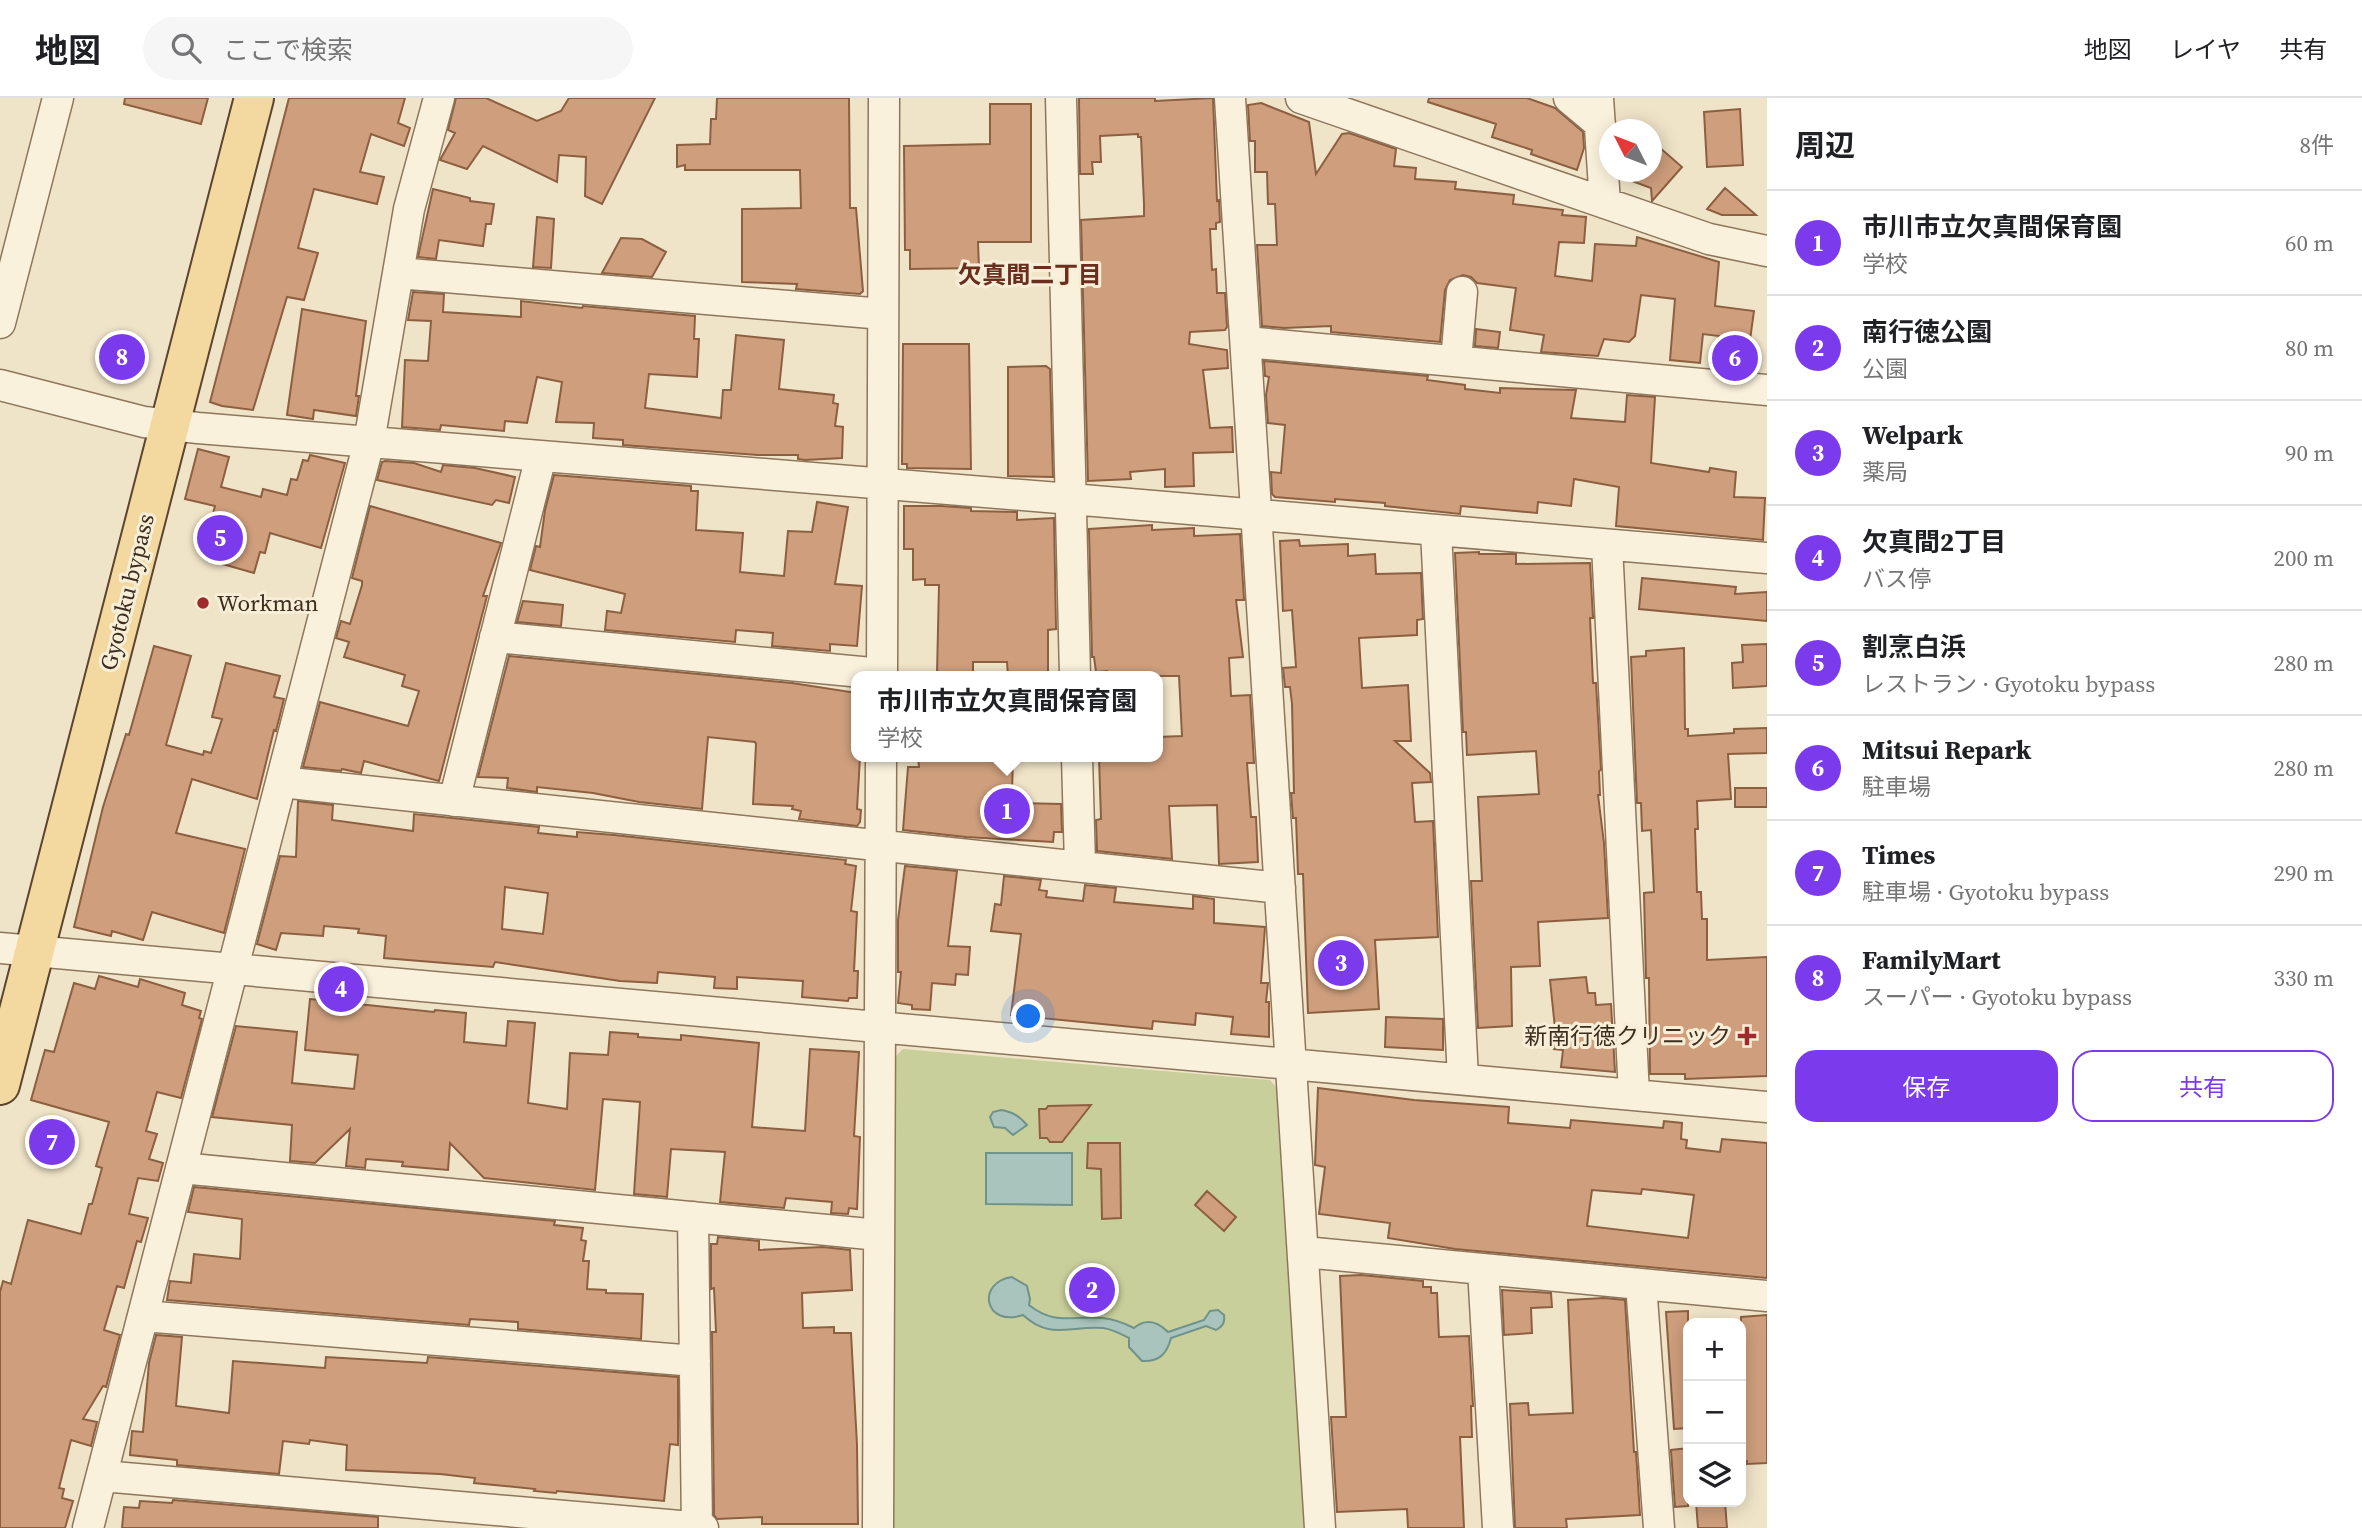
<!DOCTYPE html>
<html lang="ja">
<head>
<meta charset="utf-8">
<style>
	:root { --surface:#fff; --page:#f6f6f6; --text:#202124; --muted:#757577; --line:#e0e0e0; --accent:#7c3aed }
	body { margin:0; font-family:"Source Serif 4","Noto Sans JP",serif; background:var(--page); color:var(--text) }
	.controls { position:absolute; right:21px; bottom:21px; display:grid; overflow:hidden; border-radius:14px; box-shadow:0 4px 18px #0003 }
	.controls button { width:63px; height:63px; display:grid; place-items:center; padding:0; border:0; border-bottom:2px solid var(--line); background:var(--surface); color:var(--text); font:35px sans-serif }
	.compass { position:absolute; left:1599px; top:21px; width:63px; height:63px; border-radius:50%; background:var(--surface); box-shadow:0 4px 18px #0003; rotate:312deg }
	.you { position:absolute; left:1029px; top:919px; width:24px; height:24px; margin:-18px; border:5px solid #fff; border-radius:50%; background:#1a73e8; box-shadow:0 0 0 10px #1a73e833 }
	.badge { display:grid; place-items:center; width:46px; height:46px; border-radius:50%; background:var(--accent); color:#fff; font-size:23px; font-weight:700 }
	.pin { position:absolute; translate:-50% -50%; border:4px solid #fff; box-shadow:0 2px 7px #0006 }
	.popup { position:absolute; left:851px; top:573px; width:312px; height:91px; box-sizing:border-box; display:grid; place-content:center; border-radius:14px; background:var(--surface); filter:drop-shadow(0 2px 5px #0005); font-size:23px; white-space:nowrap; color:var(--muted) }
	.popup b { font-size:26px; color:var(--text) }
	.popup::after { content:''; position:absolute; left:50%; top:100%; margin-left:-14px; border:14px solid transparent; border-top-color:var(--surface) }
	.list { margin:0; padding:0; list-style:none }
	h2 { display:flex; justify-content:space-between; align-items:center; height:91px; margin:0; padding:0 28px; font-size:30px }
	h2 small { font-size:23px; font-weight:400; color:var(--muted) }
	.list li { display:grid; grid-template-columns:46px 1fr auto; gap:21px; align-items:center; box-sizing:border-box; height:105px; padding:0 28px; border-top:2px solid var(--line) }
	.list b { display:block; font-size:26px; white-space:nowrap }
	.list p { margin:0; font-size:23px; white-space:nowrap; color:var(--muted) }
	.list em { font-size:23px; font-style:normal; color:var(--muted) }
	.actions { display:flex; gap:14px; padding:21px 28px }
	.actions a { flex:1; padding:16px 0; border:2px solid var(--accent); border-radius:21px; text-align:center; font-size:24px; color:var(--accent) }
	.actions .main { background:var(--accent); color:#fff }
	.icon { flex:none; width:38px; height:38px; fill:none; stroke:currentColor; stroke-width:2; stroke-linecap:round; stroke-linejoin:round }
	.map { position:relative; flex:none; width:1767px; height:1430px; overflow:hidden }
	header { display:flex; align-items:center; gap:42px; box-sizing:border-box; height:98px; padding:0 35px; background:var(--surface); border-bottom:2px solid var(--line) }
	header strong { font-size:33px }
	nav { display:flex; gap:38px; margin-inline-start:auto; font-size:24px }
	.search { width:490px; height:63px; background:var(--page); display:flex; align-items:center; gap:18px; box-sizing:border-box; padding:0 24px; border-radius:38px; color:var(--muted); font-size:26px }
	main { display:flex }
	aside { flex:1; background:var(--surface) }
	.map>svg:first-child { display:block }
	.green { fill:#c9cf9b }
	.water { fill:#a9c4bc; stroke:#6f938a; stroke-width:2 }
	.building { fill:#cf9f7d; stroke:#8d5f41; stroke-width:2; fill-rule:evenodd }
	.lines { fill:none; stroke-linecap:round; stroke-linejoin:round }
	.minor-casing { stroke:#8d765c; stroke-width:33 }
	.major-casing { stroke:#5b4430; stroke-width:42 }
	.minor { stroke:#faf1dc; stroke-width:30 }
	.major { stroke:#f3d9a0; stroke-width:38 }
	.poi-dot { fill:#9e2a2b; stroke:#f7eed8; stroke-width:2.5 }
	.labels { text-anchor:middle; stroke-width:6; stroke-linejoin:round; paint-order:stroke }
	.street-label { font-size:23px; fill:#3d2e20; stroke:#f7eed8 }
	.poi-label { font-size:23px; fill:#3d2e20; stroke:#f7eed8; text-anchor:start }
	.neighbourhood-label { font-size:24px; font-weight:bold; fill:#6b2e1e; stroke:#f7eed8 }
</style>
</head>
<body>
<header>
<strong>地図</strong>
<div class="search"><svg class="icon" aria-label="search" viewBox="0 0 24 24"><circle cx="10" cy="10" r="6"/><path d="M15 15l6 6"/></svg>ここで検索</div>
<nav><a>地図</a><a>レイヤ</a><a>共有</a></nav>
</header>
<main>
<div class="map">
<svg width="1767" height="1430" viewBox="0 0 1767 1430">
	<rect width="100%" height="100%" fill="#f0e4c8"/>
	<!-- green -->
	<path class="green" d="M903,951l367,31 6,7 28,441h-410l2,-472z"/>
	<!-- water -->
	<path class="water" d="M1001,1012c12,2 18,6 26,15l-14,10 -8,-7 -11,-1 -4,-10 3,-5z
		M986,1055h86v52l-86,-1z
		M1012,1179l15,9 3,13 -1,6c26,21 44,10 73,13 12,1 22,5 32,10 12,-10 23,-7 34,4l36,-12 6,-9 8,-1 6,5c1,8 -1,11 -8,15l-10,-4 -35,12c-4,16 -12,24 -29,23l-13,-14v-9c-8,-4 -17,-9 -26,-10 -32,-3 -52,13 -80,-13 -39,13 -47,-33 -11,-38z"/>
	<!-- building -->
	<path class="building" d="M125,0h83l-7,26 -77,-20z
		M289,0h116l-7,25 12,5 -6,18 -33,-12 -11,38 24,5 -7,27 -63,-15 -16,59 20,5 -14,47 -17,-3 -34,113 -31,-4 -12,-4z
		M456,0h30l51,23 24,-10 8,-13h86l-53,106 -17,-8 1,-39 -27,-2 -2,27 -74,-36 -16,23 -27,-9 15,-27 -7,-3z
		M717,0h132l1,110h6l7,83 -3,3 -64,-5 1,-5 -55,-2v-73l59,-1 -1,-38h-115v-5l-8,2v-22l33,-1 1,-25h5z
		M1079,0h76v3l58,-3 4,103 2,-1 1,22 -4,1v6h-6l2,41 4,-1 1,24h8l2,34 -2,3 -35,2 -1,12 38,6 1,18 -25,2 7,58 22,-1 1,25 -40,1 1,33 -29,1v-18l-35,3 1,7 -43,2 -7,-261 63,-4v-12l-3,-67h-3v-3l-38,2 1,26h-9l1,12h-13z
		M1429,0h98l28,10 28,24 1,16 -7,22 -46,-16 1,-4 -40,-13 4,-13 -68,-22z
		M1261,5l48,19 7,52 26,-40 7,-1 47,16 -2,17 22,2 -1,11 41,3 -1,7 59,6 -1,9 50,6 -1,5 24,2 -2,26 -25,-1 -4,34 37,5 3,-37 41,2 1,-9 82,25 -4,44 39,5 -4,29 -47,-6 -3,29 -30,-3 5,-61 -34,-4 -6,41 -6,6 -25,-3 -6,17 -57,-4 3,-17 -34,-5 6,-42 -39,-5 -6,-6 -8,-2 -13,5 -5,10 -5,52 -109,-10v-6l-47,2 -22,-2 -5,-81h20l-2,-41h-7l-1,-32h-12v-31h-5l-2,-36z
		M990,6h41v138h-53l1,26 -69,1v-19h-5l-1,-104 86,-2z
		M1740,11l3,56 -36,2 -3,-55z
		M1651,42l31,27 -30,34 -1,-13 -30,-11 -1,-5h31z
		M1725,90l31,27h-34l-15,-6z
		M433,91l37,9v3l24,3 -3,20h-5l-3,22 -44,-6 -3,19 -18,-2z
		M537,119l17,2 -3,49 -18,-1z
		M621,140l21,1 24,13 -14,25 -50,-4z
		M413,194l31,2 -1,18 78,5v-16l61,7 1,-2 112,10 -1,23h5l-2,38 -48,-3 -4,34 76,10 2,-28h8l5,-55 48,5 -5,49 55,6 -1,8 5,1 -3,22 8,1 -1,31 -37,2 -7,-1v-4h-40l-135,-10v-5l-30,-2 1,-15 -38,-1 6,-40 -25,-5 -10,46 -22,-2 -1,10 -63,-6 -1,5 -38,-3 3,-67 23,1 3,-40 -23,-1z
		M302,211l64,12 -10,75h3l-3,20 -42,-6 -1,9 -26,-4z
		M1476,231l24,3 -2,16 -23,-2z
		M903,246h66l2,125 -64,-1v-4h-5z
		M1264,263l164,15 -1,4 38,5v4l35,4v-5l76,2 -5,28 54,4 2,-27 28,2 -4,66 58,9 1,-4 26,4 -2,25 31,1 -2,42 -147,-14 3,-39 -45,-8 -3,27 -33,-4 -1,11 -76,-7 -1,8 -75,-8v-3l-50,-4v3l-60,-5 -3,-3 -1,-22 10,1 4,-48 -17,-2 -2,-28 3,-18 -4,-1z
		M1046,268l4,3 3,108 -45,-1v-109z
		M198,351l31,8 -8,30 40,10 2,-8 24,6 4,-16 6,1 6,-20 5,1 2,-6 35,8 -24,85 -51,-15 -5,20 -5,-1 -6,21 -49,-14 5,-21 -3,-1 8,-31 -30,-7z
		M385,363l29,2 27,9 2,-7 32,3 40,9 -6,26 -13,-3 -4,5 -115,-25 5,-18z
		M554,377l137,11v5h7l-2,39 47,3 -3,39 44,4 4,-45 24,1 5,-30 31,5 -13,77 27,2 -5,60 -27,-2v7l-58,-5 1,-13 -37,-3 -1,12 -130,-12 2,-19 14,2 4,-19 -95,-24 6,-24 4,1 5,-37z
		M370,408l131,37 -18,53h4l-48,185 -75,-20 -3,12 -19,-4 -1,2 -38,-4 17,-65 88,24 11,-35 -17,-5 3,-11 -61,-18 5,-15 -13,-4 5,-17 9,3 12,-39v-4l-10,-3z
		M904,408h37l30,2v3l46,1v8l37,-2 2,111 -8,1v46h-40l-1,-14h-34v13l-36,-1 2,-89h-14v-6l-12,1v-31h-9z
		M1152,427v5l42,-2v8l46,-2 4,66h-8l7,57 -14,1 2,38 19,-1 4,68h-7l4,54h5l2,45 -39,2 -2,-59 -48,1 3,53 -75,-8 -1,-31 5,-1 -2,-62h59v-20l24,-1 -3,-60h-72v-5l-11,1 -2,-15h-2l-3,-128z
		M1299,442l1,6 48,-2v12l27,-2 1,20 45,-1 2,46 -6,1v15l-58,3 3,50 46,-3 3,56h-16l35,32 1,9 -19,1 3,39 18,-1 5,116 -63,3 4,69 -71,4 -5,-139h-5l-2,-56h-3l-2,-25h3l-2,-89 -2,-17h-5l-2,-19 13,-1 -4,-57 -9,1 -3,-70z
		M1479,454v2h37v10l74,-1 3,55h-3l3,65h3l5,87 -2,1 1,24h-2l6,48 4,75 -70,4 2,44 -29,1 1,59 -34,2 -7,-147h11l-4,-84 61,-3 -3,-43 -69,4 -1,-23h-3l-8,-179z
		M1642,480l94,9 -1,7 32,-2v29l-128,-12z
		M523,503l40,4 -2,21 -44,-4z
		M1767,546v42l-34,2 -1,-25 11,-1 -1,-17z
		M154,548l37,10 -25,89 37,10 1,-4 7,2 11,-34 -10,-2 14,-54 54,13 -6,21 10,2 -8,32 -2,-1 -17,69 -65,-20 -16,54 69,16 -21,84 -72,-21 -9,28 -31,-9 -1,5 -37,-9 29,-120 23,-73 3,1z
		M1684,550l1,81h3v7l46,-3v-4l33,-1v25l-39,1 3,45 -34,2 1,28h-3l2,63h4l1,27h5v41l60,-3v119l-82,3v-5h-35l-1,-96h-3l-2,-85 10,-1 -3,-62 -9,1 -1,-28h-4l-6,-146 15,-1v-5z
		M509,558l283,27 65,10v64h3l-3,52 4,1 -1,12 -3,4 -58,-7 2,-8 -9,-2 1,-3 -40,-2 3,-60 -1,-2 -47,-5 -6,72 -63,-7 -46,-9 -56,-6v5l-30,-4 1,-10 -30,-1z
		M918,659h95l-1,35 7,1v10l42,1 1,28h-8l-1,10 -87,-5 -63,-7 5,-63h11z
		M1735,690h32v19h-32z
		M298,703l35,4 -1,15 81,11 1,-17 125,13 -1,6 39,4v-5l37,3 232,25 -1,4 11,2 -5,45 6,1 -3,59h4l-1,27h-8l-1,3 -46,-4 1,-16 -66,-4v12l-23,-1 1,-11 -57,-5 -1,11 -37,-2 -125,-19 -2,5 -109,-9 2,-22 -28,-3 1,-4 -35,-3 -1,10 -42,-3 -5,17 -19,-6 23,-88 16,1zM505,789l43,6 -5,41 -41,-5z
		M905,768l52,5 -9,75 22,1 -2,28 -12,-1 -1,11 -23,-2 -2,27 -18,-1v-4l-14,-2 3,-31h-3v-52z
		M1004,778l37,4 -2,10 8,1 -1,6 37,4 2,-16 31,3 -2,14 79,7v-13l21,3v24l51,4 -4,56h7l-2,19h3v35l-38,-3 2,-17 -37,-4 -1,12 -42,-4 -1,8 -141,-14 10,-81 -30,-3 4,-27 6,1z
		M99,878l39,11 2,-8 45,14 -3,12 19,6 -2,7 3,1 -21,79 -24,-6 -11,39 11,3 -8,25 14,4 -5,18 -20,-3 -9,36 19,4 -7,24 -4,-1 -13,47 -7,-2 -13,44 16,5 -14,52 -3,-1 -20,33 14,3 -6,24 -20,-6 -12,48 5,1 -2,9 11,3 -8,27h-65v-236l3,-11 8,3 17,-64 53,14 8,-30h3l10,-36 -6,-2 13,-44 -78,-22 14,-50 9,2 20,-69 21,6z
		M1586,879l2,16h7l1,12 15,-1 4,68 -54,-5 2,-17 -9,-1 2,-11 -6,-58z
		M310,901l124,13 1,-2 31,3 -2,29 42,4 2,-25 27,2 -7,80 39,6 3,-56 38,2 2,-23 28,2v3l43,3v-5l78,8 -7,84 53,4 5,-82 49,3 -5,84 6,1 -3,72 -8,-1 -1,6 -17,-1 1,-11 -46,-4 -2,10 -64,-6 5,-50 -54,-3 -4,48 -33,-3 6,-92 -37,-3 -8,91 -111,-12 -34,-35 -2,27 -46,-4 1,-4 -37,-3 -1,9 -19,-2 4,-37 -35,34 -25,-2 2,-36 -80,-8 24,-91 61,6 -5,51 62,6 4,-34 -53,-5z
		M1386,919l57,2v31l-58,-3z
		M1318,990l96,12 95,7 -1,16 62,5 1,-8 92,8 1,-7 18,2 -1,16 6,1 -1,8 34,4 2,-13 45,4v135l-312,-29 -67,-11 2,-15 -71,-9 6,-47 -10,-2zM1642,1091l52,6 -6,43 -101,-12 5,-36 49,4z
		M1091,1007l-29,37h-12l-3,-4h-7l-1,-29h7l2,-3z
		M1088,1045h32l1,75 -19,1 -1,-50 -14,-1z
		M194,1089l361,34 -1,4 29,3 -2,12 5,1 -3,20h6l-2,28 19,1v3l37,1 -2,45 -123,-10v-7l-48,-3 -1,6 -302,-25 3,-19 21,2 3,-29 46,5 2,-40 -54,-7z
		M1207,1093l29,26 -12,14 -29,-26z
		M718,1139l41,4v9l64,-3 27,3 2,40 -50,3 1,35 31,-1v6h17l6,112 1,79h-96v-7l-45,2 -3,-4 -2,-183h4l-2,-44 -3,1v-45h6z
		M1361,1177l62,6v6h8v6h6l2,44 30,-1 4,70h-2l1,31h-12l4,91h-56l-1,-19 -70,3 -6,-95h15l-6,-141z
		M1502,1192l49,3 1,14 -21,1 1,25 -28,2z
		M1604,1200l21,2 9,152h2l4,63 -74,4 1,9h-52l-5,-124 18,-1 1,12 44,-2 -5,-113z
		M1688,1213v117l-14,1 -8,-117z
		M1767,1217v148l-20,1v-3h-6v-144z
		M156,1237l26,2 -6,69 53,7 4,-52 92,7 1,-11 101,6 1,-6 250,20v68l-8,-1 -6,57 -107,-10 -1,2 -22,-2 1,-2 -61,-6 1,-5 -35,-4 -94,-4 1,-25 -37,-5 -1,4 -26,-3 -4,33 -102,-9v-5l-47,-5 2,-24 11,1 6,-69z
		M1688,1350v58l-13,1 -4,-57z
		M173,1402l205,17v11h-256l2,-21 15,1 1,-7 32,2z
		M1696,1404h29l2,26h-29z"/>
	<g class="lines">
		<!-- minor casing -->
		<g class="minor-casing">
			<path id="minor" d="M1061,0l14,578
				M1230,0l90,1430
				M1301,0l408,141 58,12
				M1569,0l31,26
				M1598,0l7,105
				M398,175l485,41
				M0,225l58,-225
				M1246,244l521,48
				M1456,263l6,-69
				M0,287l144,37 54,6 873,71 696,59
				M1436,433l27,548
				M1607,447l27,550
				M495,539l387,37
				M882,578l2,-578
				M1077,659l3,108
				M281,684l999,106
				M454,703l87,-345
				M0,850l1767,159
				M181,1070l698,67
				M693,1119l4,311
				M1304,1154l463,44
				M1483,1171l15,259
				M1641,1186l18,244
				M143,1218l552,45
				M102,1378l601,52
				M88,1430l281,-1086 40,-233 30,-111
				M878,1430l3,-771"/>
		</g>
		<!-- major casing -->
		<g class="major-casing">
			<path id="major" d="M0,987l254,-987"/>
		</g>
		<!-- minor -->
		<use href="#minor" class="minor"/>
		<!-- major -->
		<use href="#major" class="major"/>
	</g>
	<!-- markers -->
	<g class="poi-dot">
		<circle cx="203" cy="505" r="7"/>
		<path d="M1743.5 927.5h7v7h7v7h-7v7h-7v-7h-7v-7h7z"/>
	</g>
	<g class="labels">
		<!-- street labels -->
		<g class="street-label">
			<text transform="translate(127 494) rotate(-76)" y="8">Gyotoku bypass</text>
		</g>
		<!-- poi labels -->
		<g class="poi-label">
			<text x="217" y="513">Workman</text>
			<text x="1731" y="946" text-anchor="end">新南行徳クリニック</text>
		</g>
		<!-- neighbourhood labels -->
		<g class="neighbourhood-label">
			<text x="1030" y="185">欠真間二丁目</text>
		</g>
	</g>
</svg>
<div class="controls">
<button>+</button>
<button>−</button>
<button><svg class="icon" aria-label="layers" viewBox="0 0 24 24"><path d="M12 4l9 5-9 5-9-5zM3 14l9 5 9-5"/></svg></button>
</div>
<svg class="compass" viewBox="-18 -18 36 36"><path d="M0-13l5 13h-10z" fill="#e53935"/><path d="M0 13l5-13h-10z" fill="#757577"/></svg>
<div class="you"></div>
<div class="pin badge" style="left:1007px;top:713px">1</div>
<div class="popup"><b>市川市立欠真間保育園</b>学校</div>
<div class="pin badge" style="left:1092px;top:1192px">2</div>
<div class="pin badge" style="left:1341px;top:865px">3</div>
<div class="pin badge" style="left:341px;top:891px">4</div>
<div class="pin badge" style="left:220px;top:440px">5</div>
<div class="pin badge" style="left:1735px;top:260px">6</div>
<div class="pin badge" style="left:52px;top:1044px">7</div>
<div class="pin badge" style="left:122px;top:259px">8</div>
</div>
<aside>
<h2>周辺<small>8件</small></h2>
<ul class="list">
<li><span class="badge">1</span><div><b>市川市立欠真間保育園</b><p>学校</p></div><em>60 m</em></li>
<li><span class="badge">2</span><div><b>南行徳公園</b><p>公園</p></div><em>80 m</em></li>
<li><span class="badge">3</span><div><b>Welpark</b><p>薬局</p></div><em>90 m</em></li>
<li><span class="badge">4</span><div><b>欠真間2丁目</b><p>バス停</p></div><em>200 m</em></li>
<li><span class="badge">5</span><div><b>割烹白浜</b><p>レストラン · Gyotoku bypass</p></div><em>280 m</em></li>
<li><span class="badge">6</span><div><b>Mitsui Repark</b><p>駐車場</p></div><em>280 m</em></li>
<li><span class="badge">7</span><div><b>Times</b><p>駐車場 · Gyotoku bypass</p></div><em>290 m</em></li>
<li><span class="badge">8</span><div><b>FamilyMart</b><p>スーパー · Gyotoku bypass</p></div><em>330 m</em></li>
</ul>
<div class="actions"><a class="main">保存</a><a>共有</a></div>
</aside>
</main>
</body>
</html>
